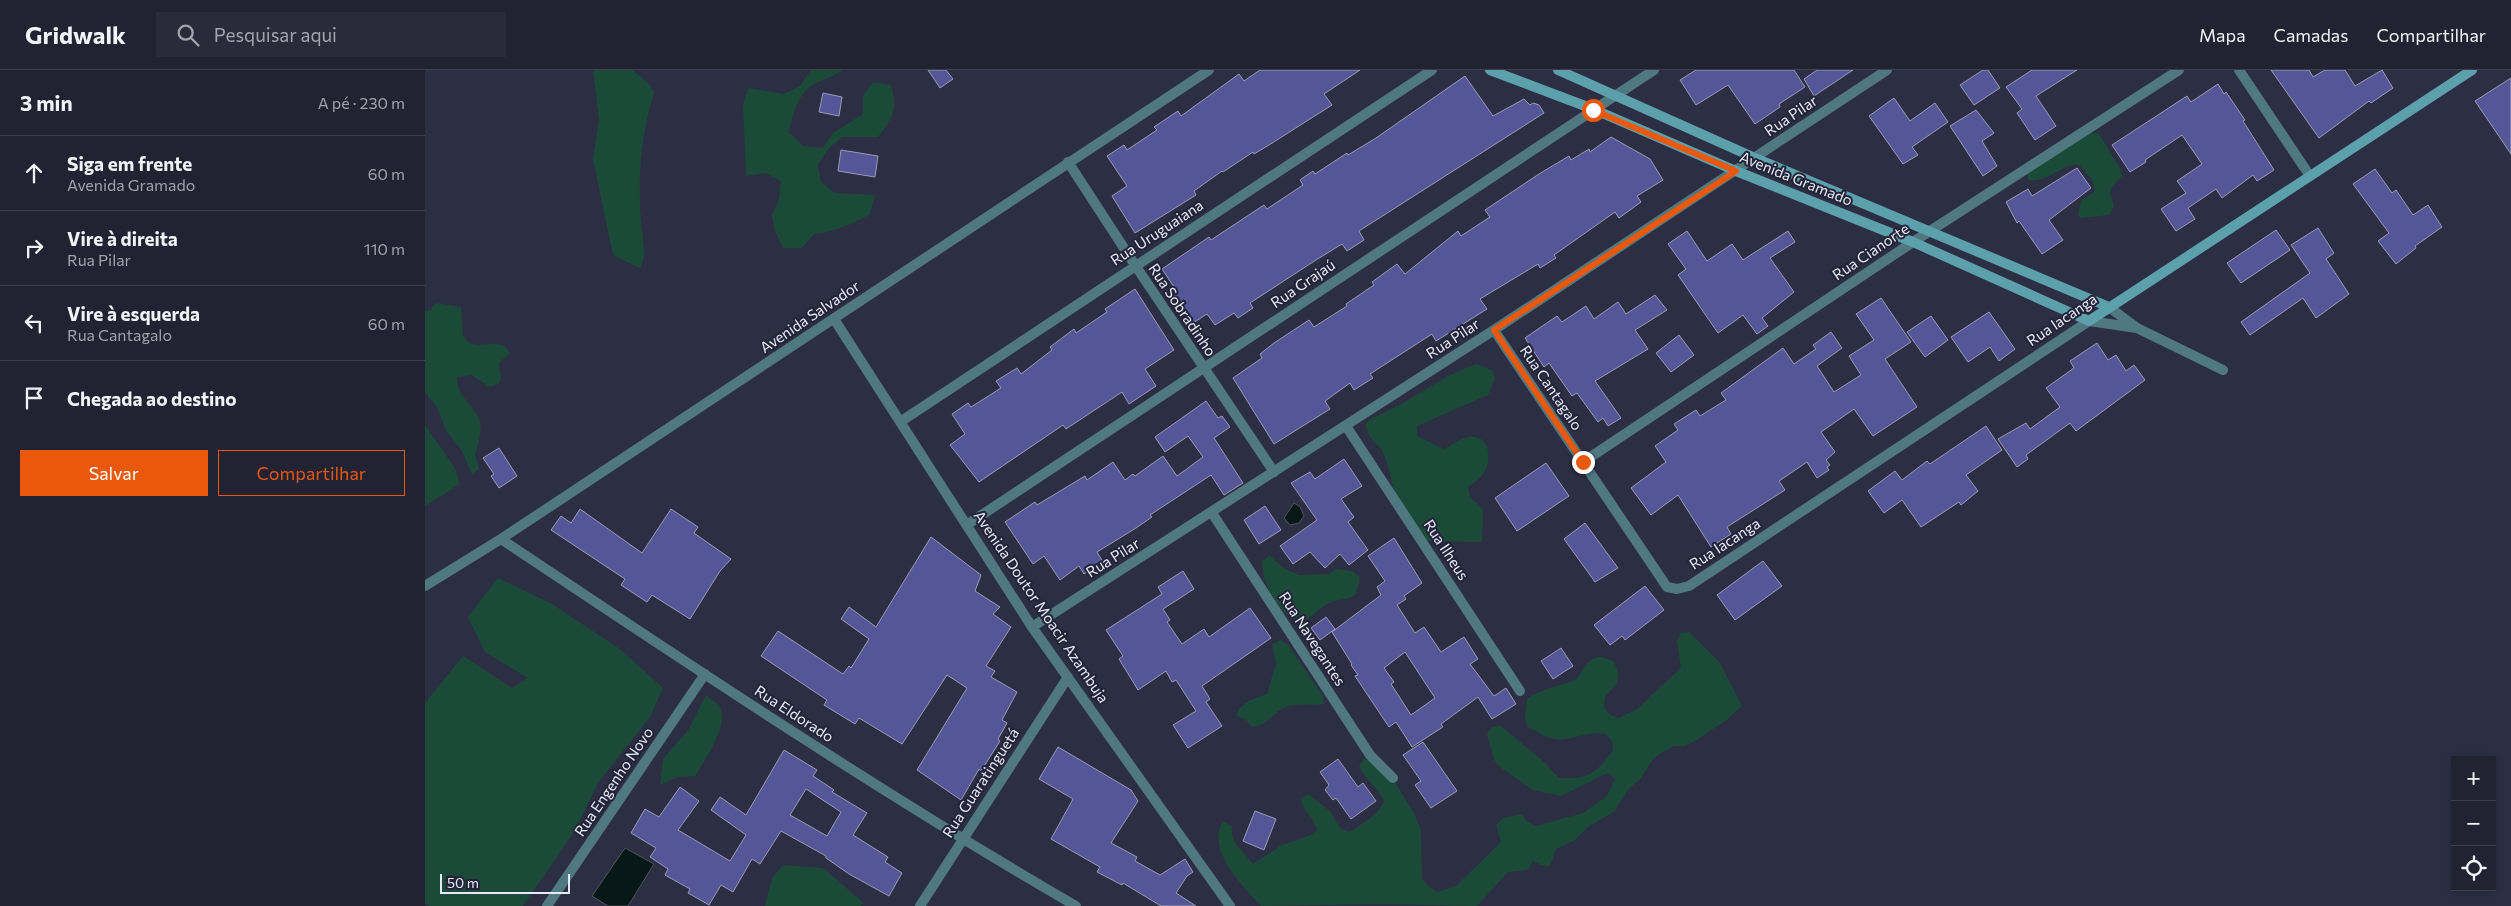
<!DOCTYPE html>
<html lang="pt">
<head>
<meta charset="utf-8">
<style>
	:root { --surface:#212232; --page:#292a3a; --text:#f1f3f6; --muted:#a2a4ac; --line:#3e3f4d; --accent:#ea580c }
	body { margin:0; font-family:Commissioner,sans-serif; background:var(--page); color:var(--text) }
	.controls { position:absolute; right:15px; bottom:15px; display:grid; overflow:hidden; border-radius:0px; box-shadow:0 2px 8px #0003 }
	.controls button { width:45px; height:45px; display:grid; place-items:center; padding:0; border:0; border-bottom:1px solid var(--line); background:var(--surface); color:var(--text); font:25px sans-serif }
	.scale { position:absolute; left:15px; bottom:12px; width:130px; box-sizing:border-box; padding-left:5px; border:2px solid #e7e9f7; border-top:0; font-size:14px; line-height:18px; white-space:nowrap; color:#e7e9f7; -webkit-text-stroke:4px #232438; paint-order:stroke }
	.stop { position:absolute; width:15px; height:15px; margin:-11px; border:4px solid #ea580c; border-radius:50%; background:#fff }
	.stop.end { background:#ea580c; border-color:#fff; box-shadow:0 1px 5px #0008 }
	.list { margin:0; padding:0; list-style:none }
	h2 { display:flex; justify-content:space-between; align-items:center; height:65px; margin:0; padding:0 20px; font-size:21px }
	h2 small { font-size:16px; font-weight:400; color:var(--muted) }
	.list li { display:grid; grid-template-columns:32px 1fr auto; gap:15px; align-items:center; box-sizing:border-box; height:75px; padding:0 20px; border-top:1px solid var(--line) }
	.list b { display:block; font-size:19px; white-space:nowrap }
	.list p { margin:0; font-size:16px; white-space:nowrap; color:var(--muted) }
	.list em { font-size:16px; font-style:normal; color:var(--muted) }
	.actions { display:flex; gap:10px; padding:15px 20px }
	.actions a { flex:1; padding:11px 0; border:1px solid var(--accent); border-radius:0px; text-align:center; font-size:18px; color:var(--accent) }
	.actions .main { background:var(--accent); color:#fff }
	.icon { flex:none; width:28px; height:28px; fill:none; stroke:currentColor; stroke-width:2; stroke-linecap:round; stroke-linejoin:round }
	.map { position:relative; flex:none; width:2086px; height:836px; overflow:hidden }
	header { display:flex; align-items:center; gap:30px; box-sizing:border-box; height:70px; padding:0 25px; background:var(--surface); border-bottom:1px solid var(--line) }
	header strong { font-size:24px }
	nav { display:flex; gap:28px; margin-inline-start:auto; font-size:18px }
	.search { width:350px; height:45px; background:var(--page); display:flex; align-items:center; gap:12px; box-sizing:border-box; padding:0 18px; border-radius:0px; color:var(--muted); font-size:19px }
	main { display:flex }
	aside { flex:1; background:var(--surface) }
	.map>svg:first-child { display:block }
	.green { fill:#1b4b38 }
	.water { fill:#081718; stroke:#4b565b }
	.building { fill:#545698; stroke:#9a9cb6; fill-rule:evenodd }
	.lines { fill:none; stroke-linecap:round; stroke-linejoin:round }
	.street { stroke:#4f7880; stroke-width:10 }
	.secondary { stroke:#5ca0ac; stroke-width:10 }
	.route { stroke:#ea580c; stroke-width:6 }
	.labels { text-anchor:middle; stroke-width:4; stroke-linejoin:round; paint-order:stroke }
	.street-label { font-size:15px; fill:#e7e9f7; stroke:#232438 }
</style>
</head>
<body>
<header>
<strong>Gridwalk</strong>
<div class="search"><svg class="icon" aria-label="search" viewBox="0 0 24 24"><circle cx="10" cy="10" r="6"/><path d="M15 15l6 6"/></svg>Pesquisar aqui</div>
<nav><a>Mapa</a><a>Camadas</a><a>Compartilhar</a></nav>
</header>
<main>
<aside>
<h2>3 min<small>A pé · 230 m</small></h2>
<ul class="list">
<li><svg class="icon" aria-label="ahead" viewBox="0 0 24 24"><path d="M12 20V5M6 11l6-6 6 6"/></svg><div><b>Siga em frente</b><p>Avenida Gramado</p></div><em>60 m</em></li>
<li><svg class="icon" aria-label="right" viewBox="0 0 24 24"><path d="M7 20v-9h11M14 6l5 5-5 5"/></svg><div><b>Vire à direita</b><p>Rua Pilar</p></div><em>110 m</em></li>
<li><svg class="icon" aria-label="left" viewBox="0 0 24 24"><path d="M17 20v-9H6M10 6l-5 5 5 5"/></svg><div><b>Vire à esquerda</b><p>Rua Cantagalo</p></div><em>60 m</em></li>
<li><svg class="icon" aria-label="arrive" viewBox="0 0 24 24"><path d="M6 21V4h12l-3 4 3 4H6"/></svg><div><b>Chegada ao destino</b></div></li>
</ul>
<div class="actions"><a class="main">Salvar</a><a>Compartilhar</a></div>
</aside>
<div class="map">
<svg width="2086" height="836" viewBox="0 0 2086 836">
	<rect width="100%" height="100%" fill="#2c2e43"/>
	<!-- green -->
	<path class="green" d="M168,0h40l16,14 5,8c-3,12 -7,25 -9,38 -6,33 -7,67 -3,100 1,14 5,25 -2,38l-26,-12 -3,-10 -18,-87 6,-39z
		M386,0h32c-9,6 -19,9 -29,14 -16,9 -22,32 -25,49l15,13 19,2 10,-15 30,-19v-18l10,-14 18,3c7,24 2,33 -13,52h-36l-14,12 -10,16 3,17 14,11 40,2 -5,19c-18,11 -35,17 -56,20l-12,14h-19l-8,-17 -3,-16 7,-15 2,-19 -16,-8 -19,3 -3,-71 5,-17 36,6 16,-8z
		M1664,62l9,1 3,4 20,33 1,6 -11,12 -1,5 4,13 -5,9 -29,3 -2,-4 3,-14 12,-7 2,-4 -3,-9 -12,-14c-11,-7 -32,17 -51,14l-2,-3 2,-5z
		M11,233l25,4 2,29 6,7c12,4 24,-1 35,2l6,8 -11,10 2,16 -3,5 -8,3 -19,-12 -14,2c-1,16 13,26 20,38 7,10 2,28 -2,39l4,15 -7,5 -10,-23 -15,-19 -10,-25 -12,-15v-81l7,-1v-4z
		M1052,294l16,7 2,8 -7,16 -71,31v10l27,13c8,-4 16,-11 25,-12 21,-3 24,23 14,37 -3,5 -10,9 -15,13l2,10 13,13 -1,32 -54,-1 -8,-7 -24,-36 -10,-39 -4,-9 -12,-13 -5,-12 7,-7c37,-14 67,-42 105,-54z
		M0,355l30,43 5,16 -35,22z
		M845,485l12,12 17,8 30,-1 8,-5 16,2 7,7 -4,16c-9,7 -17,4 -27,9 -11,5 -18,16 -30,20 -21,-11 -37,-39 -37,-62z
		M73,508l54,26 68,45 43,39 -13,29 -52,66 -24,49 -51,74h-93l-5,-3v-200l38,-47 49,32 16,-10 -43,-26 -17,-35z
		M1264,562l31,31 22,43 -14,13 -30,20 -13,7h-11l-13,7 -8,6 -12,19 -14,13 -12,20 -27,16 -13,13 -19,9 -6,17 -9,-1 -8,-4 -5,9 -20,2 -31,34 -97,-2 -119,2c-18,-19 -56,-58 -38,-84l9,4c-3,16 12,26 21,38l29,-19 27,-9 8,-6c-3,-13 -14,-18 -16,-31l7,-5 22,17 10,17 9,4c13,-8 30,-17 35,-31 -6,-14 -19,-21 -25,-35l5,-7 8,1 21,19 21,34 7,18 1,48 7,8 8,5 19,-6 45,-44 -5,-17 7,-7 19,-4 5,8 9,4 47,-13 24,-17 8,-17 -7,-6 -47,23 -28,-6 -33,-23 -6,-7 -7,-26 5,-7 9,-1 44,37 14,15c29,2 38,-5 54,-28l-1,-9 -6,-7c-20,-4 -37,8 -52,5 -9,-2 -18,-8 -26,-12l-3,-9 2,-19c14,-11 31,-12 47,-19 8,-4 11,-19 21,-22 7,-3 13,1 19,4l4,10v10l-13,15 -1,10 6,8 9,3 18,-9 44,-41 -4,-27 4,-8z
		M856,570l7,5 35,51 1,8c-13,2 -30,-2 -41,4 -12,7 -16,17 -31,19l-7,-8 -9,-3c6,-15 17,-17 31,-22l9,-31 -4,-19z
		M281,625c4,4 12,8 14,13 9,17 -16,54 -25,68l-18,1 -17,8 3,-26 26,-30z
		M358,795l40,3 41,35 -4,3h-95l7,-28z"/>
	<!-- water -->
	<path class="water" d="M869,433l6,4 4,9 -5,7 -9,2 -6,-7z
		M200,778l29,16 -26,42h-20l-16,-10z"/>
	<!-- building -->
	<path class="building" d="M503,0h18l7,9 -13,9z
		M835,0h100l-36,24 8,11 -63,40 -15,9 -1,-2 -30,20 -1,-1 -28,20 2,4 -61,38 -23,-37 15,-10 -20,-30 17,-11 3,5 30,-20 -3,-3 24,-16 3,5 58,-42 5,7z
		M1271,0h98l11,17 -26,17 1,3 -25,17 -27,-39 -32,20 -16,-25z
		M1392,0h36l-39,26 -10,-17z
		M1558,0h5l12,18 -26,17 -14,-20z
		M1607,0h45l-41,26 20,30 -21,14 -18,-27 5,-4 -16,-22z
		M1846,0h38l4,7 12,-7h20l10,16 27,-16 11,18 -22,15 -2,-2 -50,37z
		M1040,6l28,40 31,-17 6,6 3,-2 6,2 5,8 -185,118 5,9 -17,11 -5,-7 -26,16 -66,43 3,5 -15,10 -4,-5 -19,12 -8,-11 -14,9 -20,-31 3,-2 -14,-21 47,-32 2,3 53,-35 3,4 36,-24 -3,-5 13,-9 2,3 32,-21 1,2 28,-17z
		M2086,8v76l-36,-53z
		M1793,14l6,10 2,-2 19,28 -2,1 31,49 -17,11 -4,-6 -31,23 -6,-9 -28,19 7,11 -19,12 -15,-22 25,-16 -9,-12 25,-17 -20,-29 -37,25 1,2 -16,10 -18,-27 75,-49 4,6z
		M398,23l19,4 -3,19 -20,-4z
		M1469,28l16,23 25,-18 13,19 -36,25 6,8 -15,9 -34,-48z
		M1551,40l18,23 -12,8 15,25 -14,10 -33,-50z
		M1186,67l39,22 13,21 -26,16 4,6 -22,16 -4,-6 -61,43 2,3 -16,10 -2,-4 -58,35 7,10 -51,32 -4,-7 -62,40 3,4 -19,12 -4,-7 -25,18 5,8 -56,35 -41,-66 29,-20 -2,-4 14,-11 35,-23 5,7 33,-21 -1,-2 28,-19 -2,-3 25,-18 8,10 53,-43 3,5 29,-19 -5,-7 54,-36 30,-18 2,4 18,-11 1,3z
		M416,80l37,6 -3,21 -37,-6z
		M1652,98l14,20 -42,32 14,20 -21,14 -23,-33 -2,2 -11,-21 22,-13 4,7z
		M1950,99l17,24 4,-3 17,25 15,-10 14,22 -27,19 1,2 -20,16 -18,-23 11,-8 -36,-49z
		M1893,158l16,25 -8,6 23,35 -33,24 -13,-20 -53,37 -9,-13 69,-49 -19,-28z
		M1851,160l14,20 -49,33 -14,-20z
		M1262,161l20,30 25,-17 11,16 45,-29 7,11 -25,16 24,34 -32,26 6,8 -11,8 -14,-19 -25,18 -40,-58 8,-6 -18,-25z
		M710,219l39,61 -29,19 11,17 -27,18 -7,-12 -56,37 -3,-4 -84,57 -29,-37 15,-11 -13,-20 16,-11 3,4 30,-19 -5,-7 21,-13 4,6 31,-24 -2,-3 24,-18 2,4 31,-21 -2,-3z
		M1230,225l12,15 -32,20 13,19 -53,32 26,37 -13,8 -5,-8 -5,4 -21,-29 -5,3 -23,-33 -5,4 -19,-29 32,-22 5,6 24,-16 8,13 24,-17 8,12z
		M1456,228l30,44 -26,17 32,48 -44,29 -19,-27 -33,23 14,20 -9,8 4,5 -3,2 2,3 -12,8 -10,-16 -28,19 6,9 -58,37 4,7 -20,13 -33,-52 -27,20 -20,-27 35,-26 -11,-16 23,-16 -4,-6 22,-14 4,6 26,-16 -5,-7 62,-45 11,16 22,-15 -3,-4 18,-13 11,16 -25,18 17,26 27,-17 -12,-19 25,-16 -18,-26z
		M1564,242l26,37 -16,12 -9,-14 -22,15 -17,-25z
		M1506,246l17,24 -23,17 -18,-25z
		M1254,265l15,20 -23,17 -15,-19z
		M1672,273l11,17 8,-5 10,16 8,-6 11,15 -69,51 -6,-8 -44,32 2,4 -11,8 -19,-28 28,-16 4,6 30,-22 -14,-19 28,-20 -4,-7z
		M781,331l12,17 4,-2 8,11 -16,11 29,45 -19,12 -13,-20 -61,40 2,2 -16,11 -39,24 6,10 -19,12 -5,-8 -19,14 -16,-24 -11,8 -28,-42 30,-20 2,3 48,-29 2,4 26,-18 12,18 8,-6 2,2 28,-20 14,20 26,-19 -15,-21 -23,16 -10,-15z
		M1561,356l16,24 -36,25 12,16 -17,14 -2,-3 -38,25 -19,-27 -18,13 -16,-22 27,-20 7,9 25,-19 3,3z
		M74,378l18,28 -18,12 -8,-12 3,-2 -11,-16z
		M919,389l18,27 -21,13 13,18 -6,5 20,28 -19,15 -9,-11 -15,14 -15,-16 -17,12 -13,-18 37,-26 -26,-37 19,-11 5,7z
		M1121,393l23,33 -52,35 -22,-33z
		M840,436l16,24 -22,14 -15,-24z
		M155,439l62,44 29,-44 27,18 -4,6 37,26 -11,12 -30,48 -38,-24 -5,7 -26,-17 4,-6 -74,-49 10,-14 10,7z
		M1160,453l33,45 -23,14 -31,-43z
		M506,467l50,38 -6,16 25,16 -7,7 18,13 -25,39 9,5 -4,6 26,15 -15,28 5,3 -9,16 2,2 -19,30 -2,-2 -18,31 -44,-30 50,-82 -20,-13 -45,69 -43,-26 -4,6 -31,-19 3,-5 -66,-44 17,-25 65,43 6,-8 2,2 18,-29 -28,-20 8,-12 27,20z
		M969,468l28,45 -18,13 2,3 -9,6 18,28 9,-6 17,25 23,-15 14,22 -8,5 24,32 12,-8 10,16 -24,15 -14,-22 -37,27 2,3 -31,20 -16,-25 -7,5 -34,-51 3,-1 -7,-10 1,-1 -20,-32 49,-37 -4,-8 8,-6 -17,-25zM980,582l30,46 -24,17 -20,-31 3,-2 -10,-14z
		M1338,491l19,25 -47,34 -18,-25z
		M758,501l11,18 -31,20 7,11 -3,2 15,22 22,-15 5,8 41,-29 21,30 -69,48 8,13 -4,3 16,24 -34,22 -15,-23 23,-14 -20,-31 -4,2 -6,-11 -28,19 -19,-31 4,-3 -17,-26 56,-36 -4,-7z
		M1220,516l19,24 -39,30 -3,-4 -12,9 -16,-20z
		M901,547l9,12 -15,11 -9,-12z
		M1136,578l12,18 -20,13 -12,-18z
		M998,672l34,49 -26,17 -16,-23 6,-4 -18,-26z
		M633,677l73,43 7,11 -27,42 26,14 -2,4 25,14 25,-16 8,13 -6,4 -11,17 20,13h-35l-38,-23 -1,2 -25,-13 3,-5 -49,-28 22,-40 -34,-20z
		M359,680l33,20 -4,6 21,14 -2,2 35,21 -14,22 35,22 -3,5 17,11 -13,23 -40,-22 -23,-16v-2l-45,-25 -21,33 -8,-5 -19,33 -12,-7 -12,20 -21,-12 2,-4 -25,-14 3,-6 -18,-12 6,-9 -25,-15 14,-24 14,8 21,-30 19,14 -21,29 52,31 16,-26 -35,-25 9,-13 26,18zM381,719l35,23 -14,24 -37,-21z
		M913,689l20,28 5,-4 13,18 -25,18 -15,-21 -3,2 -8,-10 4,-5 -9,-13z
		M830,741l21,8 -12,31 -21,-9z"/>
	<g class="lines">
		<!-- street -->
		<path class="street" d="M1814,0l71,106
			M643,92l67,103 139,207
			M1684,237l28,21 86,42
			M409,249l198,308 198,279
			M1069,260l173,257 10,2 12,-3 400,-265 48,7
			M475,352l532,-352
			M921,356l174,265
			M1158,392l330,-220 266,-172
			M787,443l158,242 23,23
			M543,454l686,-454
			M76,469c189,126 378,253 575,367
			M0,516l76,-47 708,-469
			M607,557l462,-297 393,-260
			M122,836l158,-232
			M495,836l148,-229"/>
		<!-- secondary -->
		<path class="secondary" d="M1065,0l103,39 143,62 177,71 176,79 383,-251
			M1133,0l197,88 354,149"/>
	</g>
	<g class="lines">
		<!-- route -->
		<path class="route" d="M1158,392l-89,-132 242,-159 -143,-61"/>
	</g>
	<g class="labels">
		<!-- street labels -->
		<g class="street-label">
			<text transform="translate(1366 46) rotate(-34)" y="5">Rua Pilar</text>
			<text transform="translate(1371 109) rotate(22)" y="5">Avenida Gramado</text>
			<text transform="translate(732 163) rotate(-33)" y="5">Rua Uruguaiana</text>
			<text transform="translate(1446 182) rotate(-34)" y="5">Rua Cianorte</text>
			<text transform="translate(878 214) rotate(-34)" y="5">Rua Grajaú</text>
			<text transform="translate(757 240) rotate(56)" y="5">Rua Sobradinho</text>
			<text transform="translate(385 247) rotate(-34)" y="5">Avenida Salvador</text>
			<text transform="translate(1637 250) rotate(-34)" y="5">Rua Iacanga</text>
			<text transform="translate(1028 269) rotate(-33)" y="5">Rua Pilar</text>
			<text transform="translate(1126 318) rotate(56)" y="5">Rua Cantagalo</text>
			<text transform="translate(1300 474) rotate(-33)" y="5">Rua Iacanga</text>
			<text transform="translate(1021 480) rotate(57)" y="5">Rua Ilheus</text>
			<text transform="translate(688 488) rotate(-32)" y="5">Rua Pilar</text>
			<text transform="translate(616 537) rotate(56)" y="5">Avenida Doutor Moacir Azambuja</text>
			<text transform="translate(887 569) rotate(57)" y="5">Rua Navegantes</text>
			<text transform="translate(369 644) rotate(33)" y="5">Rua Eldorado</text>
			<text transform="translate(189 712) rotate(-56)" y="5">Rua Engenho Novo</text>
			<text transform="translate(556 713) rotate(-57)" y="5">Rua Guaratinguetá</text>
		</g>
	</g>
</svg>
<div class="controls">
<button>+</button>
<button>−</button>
<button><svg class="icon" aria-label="locate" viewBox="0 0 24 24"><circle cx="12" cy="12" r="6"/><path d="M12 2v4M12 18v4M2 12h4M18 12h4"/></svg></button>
</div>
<div class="scale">50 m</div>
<div class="stop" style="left:1168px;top:40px"></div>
<div class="stop end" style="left:1158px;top:392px"></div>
</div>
</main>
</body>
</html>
